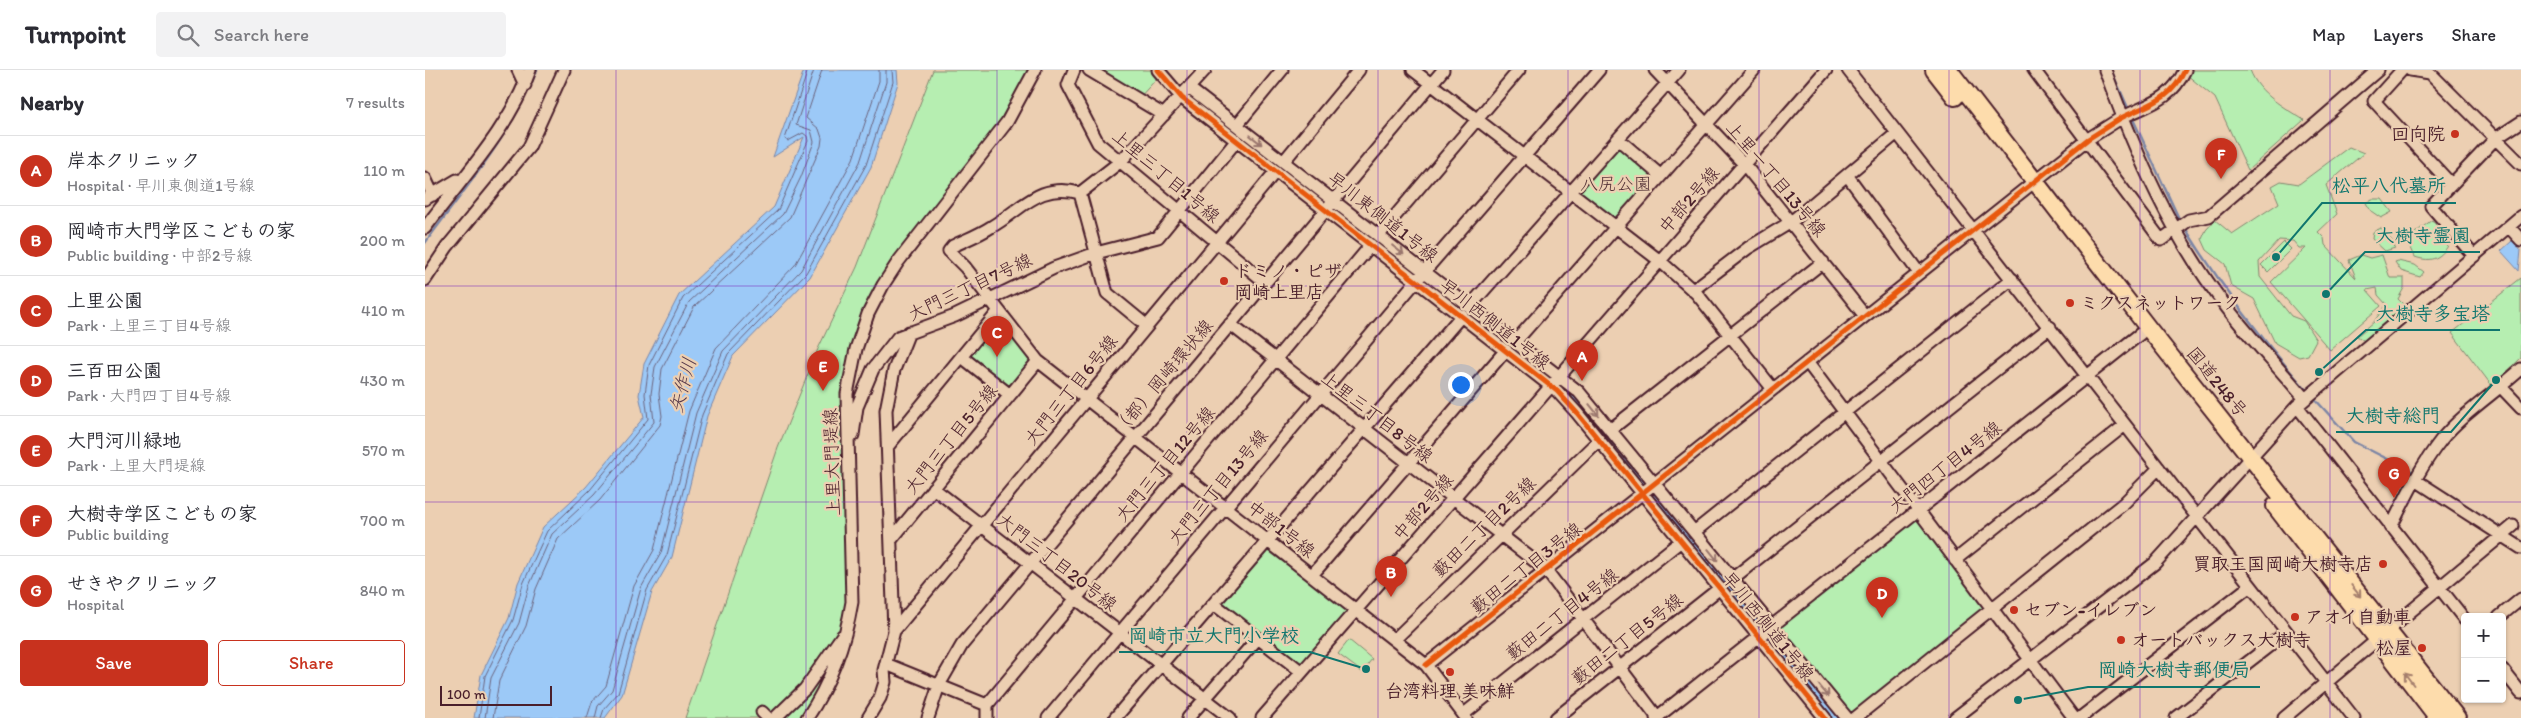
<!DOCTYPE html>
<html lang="en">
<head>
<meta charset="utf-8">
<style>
	:root { --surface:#fff; --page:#f2f2f3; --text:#2b2b33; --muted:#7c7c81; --line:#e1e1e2; --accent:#c8321e }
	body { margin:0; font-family:Itim,"Klee One",sans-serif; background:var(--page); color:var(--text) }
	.controls { position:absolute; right:15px; bottom:15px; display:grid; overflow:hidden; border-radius:5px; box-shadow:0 1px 4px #0004 }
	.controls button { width:45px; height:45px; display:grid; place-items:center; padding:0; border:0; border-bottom:1px solid var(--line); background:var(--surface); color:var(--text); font:25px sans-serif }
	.scale { position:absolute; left:15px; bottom:12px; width:112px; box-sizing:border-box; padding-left:5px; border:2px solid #4a1f2b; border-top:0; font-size:14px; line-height:18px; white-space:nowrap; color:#4a1f2b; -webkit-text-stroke:4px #eccfb2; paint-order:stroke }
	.you { position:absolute; left:1035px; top:314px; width:18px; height:18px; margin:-12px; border:4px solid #fff; border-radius:50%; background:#1a73e8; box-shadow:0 0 0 8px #1a73e833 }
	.badge { display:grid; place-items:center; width:32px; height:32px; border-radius:50%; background:var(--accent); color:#fff; font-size:16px; font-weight:700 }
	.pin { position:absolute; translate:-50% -41px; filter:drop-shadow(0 1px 2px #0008) }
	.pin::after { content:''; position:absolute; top:26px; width:18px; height:15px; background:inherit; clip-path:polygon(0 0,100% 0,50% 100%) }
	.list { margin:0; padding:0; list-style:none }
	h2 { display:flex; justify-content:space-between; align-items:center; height:65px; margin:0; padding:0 20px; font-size:21px }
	h2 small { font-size:16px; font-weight:400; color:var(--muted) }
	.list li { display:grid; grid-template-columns:32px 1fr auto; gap:15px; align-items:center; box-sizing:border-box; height:70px; padding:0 20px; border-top:1px solid var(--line) }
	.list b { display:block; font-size:19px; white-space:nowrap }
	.list p { margin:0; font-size:16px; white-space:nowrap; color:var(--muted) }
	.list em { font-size:16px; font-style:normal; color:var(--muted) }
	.actions { display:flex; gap:10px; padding:15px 20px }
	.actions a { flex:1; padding:11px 0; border:1px solid var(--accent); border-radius:5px; text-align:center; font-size:18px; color:var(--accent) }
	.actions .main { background:var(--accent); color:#fff }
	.icon { flex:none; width:28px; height:28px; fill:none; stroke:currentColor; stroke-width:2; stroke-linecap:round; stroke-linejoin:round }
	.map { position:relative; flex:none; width:2096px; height:648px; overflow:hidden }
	header { display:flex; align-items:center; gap:30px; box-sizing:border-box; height:70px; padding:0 25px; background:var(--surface); border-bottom:1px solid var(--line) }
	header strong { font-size:24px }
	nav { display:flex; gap:28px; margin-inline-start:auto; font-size:18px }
	.search { width:350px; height:45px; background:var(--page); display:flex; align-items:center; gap:12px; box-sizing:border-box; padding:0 18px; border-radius:5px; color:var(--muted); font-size:19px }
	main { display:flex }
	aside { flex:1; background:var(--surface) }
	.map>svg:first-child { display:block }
	.green { fill:#b6eeb1; stroke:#80866e }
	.water { fill:#9cc9f7; stroke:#7b85a5 }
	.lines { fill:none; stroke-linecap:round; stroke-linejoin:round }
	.shore { stroke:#6b637d; stroke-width:1 }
	.stream { stroke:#7b85a5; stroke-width:2.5 }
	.river { stroke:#9cc9f7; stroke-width:14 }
	.minor-casing { stroke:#4a1f2b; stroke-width:15 }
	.highway-casing { stroke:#4a1f2b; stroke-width:20 }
	.minor { stroke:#eccfb2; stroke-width:11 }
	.highway { stroke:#fddcac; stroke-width:16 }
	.cycleway-casing { stroke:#eccfb2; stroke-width:8 }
	.cycleway { stroke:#e8590c; stroke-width:5 }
	.oneway { stroke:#9b776e }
	.oneway2 { stroke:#a47e6c }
	.grid { fill:none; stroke:#7b2cbf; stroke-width:1; stroke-opacity:0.55 }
	.poi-dot { fill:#c8321e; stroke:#eccfb2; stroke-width:2 }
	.labels { text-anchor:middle; stroke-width:4.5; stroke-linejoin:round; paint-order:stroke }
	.poi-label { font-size:18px; font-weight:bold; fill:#4a1f2b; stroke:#eccfb2; text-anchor:start }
	.street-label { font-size:18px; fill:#4a1f2b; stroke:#eccfb2 }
	.park-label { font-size:18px; fill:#553438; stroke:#eccfb2 }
	.water-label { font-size:19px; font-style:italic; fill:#56384a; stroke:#eccfb2 }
	.leader { fill:none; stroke:#0f766e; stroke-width:2 }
	.callout-dot { fill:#0f766e; stroke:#eccfb2; stroke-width:2 }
	.callout-label { font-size:19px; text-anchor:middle; font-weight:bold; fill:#0f766e; stroke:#eccfb2; stroke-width:4.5; stroke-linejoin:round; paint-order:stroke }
</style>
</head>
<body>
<header>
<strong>Turnpoint</strong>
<div class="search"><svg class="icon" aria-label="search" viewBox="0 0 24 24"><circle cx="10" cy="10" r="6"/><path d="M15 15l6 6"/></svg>Search here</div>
<nav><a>Map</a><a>Layers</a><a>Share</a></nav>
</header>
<main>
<aside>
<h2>Nearby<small>7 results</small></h2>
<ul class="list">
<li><span class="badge">A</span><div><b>岸本クリニック</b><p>Hospital · 早川東側道1号線</p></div><em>110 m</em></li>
<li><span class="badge">B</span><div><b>岡崎市大門学区こどもの家</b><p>Public building · 中部2号線</p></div><em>200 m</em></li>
<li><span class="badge">C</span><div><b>上里公園</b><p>Park · 上里三丁目4号線</p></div><em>410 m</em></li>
<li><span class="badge">D</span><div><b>三百田公園</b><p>Park · 大門四丁目4号線</p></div><em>430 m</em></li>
<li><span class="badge">E</span><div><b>大門河川緑地</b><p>Park · 上里大門堤線</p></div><em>570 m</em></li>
<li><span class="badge">F</span><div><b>大樹寺学区こどもの家</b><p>Public building</p></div><em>700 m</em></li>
<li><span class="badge">G</span><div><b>せきやクリニック</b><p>Hospital</p></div><em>840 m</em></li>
</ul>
<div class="actions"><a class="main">Save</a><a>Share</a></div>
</aside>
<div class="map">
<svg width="2096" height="648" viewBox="0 0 2096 648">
	<rect width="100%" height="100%" fill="#eccfb2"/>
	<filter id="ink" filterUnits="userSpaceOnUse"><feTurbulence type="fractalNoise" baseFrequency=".02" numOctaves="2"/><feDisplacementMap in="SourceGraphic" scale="10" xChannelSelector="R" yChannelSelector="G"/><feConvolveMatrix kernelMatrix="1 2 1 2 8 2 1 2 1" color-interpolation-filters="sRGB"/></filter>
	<g filter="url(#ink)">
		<!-- green -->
		<path class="green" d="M508,0h97l-33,55 -102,135 -43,92 -4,234 -4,39 -16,49 -25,44h-118l93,-270 40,-99 39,-82z
			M668,0h61l5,6 -20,22z
			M1765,0h60c9,24 33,37 54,50l-56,50 -33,-72 -28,-23z
			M1192,75l38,29 -38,47 -40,-31z
			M1924,77l15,6 -38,32 11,29 -19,18 6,6 1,7 31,33 -7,-18 12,-5 9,3 12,-3 8,23h14v10l-6,11 7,7 -15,16 -24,20 -9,-6 17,-14 12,-18 -8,-9 -1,-7 -10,2 14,16 -51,44 -59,-68 35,-34h-7l-6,-7 -14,-1 -20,22 1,15 31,39 13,5 12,19 -8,15 -9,2 -24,-14 -21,-44 -23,-13 -6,-22 -18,-14 -5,-11 4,-9 9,-10 17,14 47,-31 -7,-17 9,-5 18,3z
			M1947,129h10l10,13 -11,6 -10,-7 -5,-8z
			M2007,150l18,22c-8,16 -18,21 -35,15l-8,-18z
			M1956,158l12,14 2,6 -10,3 -13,-12 1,-7z
			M1859,172l7,7 -23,23 -7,-7z
			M1973,191l17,4 9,7 -4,5 -19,-6 -6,-9z
			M2096,208v80l-29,28 -40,-53z
			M574,250l32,42 -21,28 -43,-35z
			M1491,448l4,1 65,90 -133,106h-4l-69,-89z
			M842,480l78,59 1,6 -44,50 -82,-61z
			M924,570l23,19 -10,13 -24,-18z"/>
		<!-- water -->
		<path class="water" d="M379,0h93l1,13 -27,84 -61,110 -77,79 -26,60 -35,141 -20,35 -30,103 -17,23h-131l7,-43 28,-57 9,-35 25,-56 43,-40 58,-70 -5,-22 5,-31 35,-69 95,-88 30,-70 -31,20z
			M2088,170l8,10 -2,21 -18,-20z"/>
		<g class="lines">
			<!-- shore -->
			<path class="shore" d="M54,648l6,-42 28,-56 10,-36 24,-53 43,-41 58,-71 -3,-25 4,-29 34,-67 95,-88 30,-69 -1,-5 -4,-3 -15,8 -3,-2 23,-69
				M60,648l6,-40 28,-55 10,-37 23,-52 42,-39 60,-73 -3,-28 4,-27 34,-65 94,-88 18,-37 13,-35 -3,-12 -15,-5 18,-55
				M68,648l6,-37 27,-55 10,-37 22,-50 42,-39 60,-75 2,-9 -3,-22 3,-25 32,-62 96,-90 31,-71 1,-8 -3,-9 -13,-11 16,-48
				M162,648l5,-16 14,-16 28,-100 20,-36 35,-139 27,-63 79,-83 58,-106 26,-78v-11
				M170,648l3,-12 14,-16 29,-102 20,-35 35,-140 27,-62 78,-81 59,-108 26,-80v-12
				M176,648l3,-9 14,-16 29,-103 20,-35 35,-140 26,-61 78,-81 60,-108 27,-83 -1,-12"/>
			<!-- stream -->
			<path class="stream" d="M1686,0l18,40
				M1707,47l48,104
				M1760,158c36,58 78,113 124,165
				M0,173c40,-55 87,-109 112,-173
				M1888,327l41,45 61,31
				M2022,423l56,36
				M2085,464l11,7"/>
			<!-- river -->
			<path class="river" d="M766,27l19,15
				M986,198l152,119 17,17 255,314"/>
			<!-- minor casing -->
			<g class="minor-casing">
				<path id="minor" d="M93,0l7,15
					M649,0l-6,15 30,58 167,139
					M664,0l75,45
					M733,0l24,28 375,293 20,22 248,305
					M988,0l247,191 37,33 76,95
					M1230,0l89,94 121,152
					M1423,0l506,648
					M1609,0l127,170 28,-20 20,-4 169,-146
					M1680,0c31,85 67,168 123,239 24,31 52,60 77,90
					M1977,0l-28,31 77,83
					M1985,0l20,3 91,91
					M765,19l389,303 268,326
					M812,55l45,-55
					M1193,69l43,37
					M859,91l75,-91
					M1422,105l72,98
					M0,108l8,17
					M655,123c-42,-11 -57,16 -89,34 -12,8 -26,13 -38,19l-4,5 16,16 73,94 388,304 40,53
					M655,123l41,-32 84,-91
					M655,123l27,100 40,33
					M0,129l32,-19
					M2084,157l12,13
					M0,158c36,-49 85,-100 105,-158
					M954,165l140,-165
					M2049,186l-43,-50 64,-67 26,-17
					M0,210l22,-33 82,-100 35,-77
					M1268,220l55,-42 43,-26 106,-89
					M1045,236l209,-236
					M805,254l316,246 112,148
					M1090,272l239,-272
					M537,287l48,38
					M1382,292l267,356
					M2076,317l20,21
					M1872,336l168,214
					M1185,360l213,-168
					M428,365l4,-28 16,-38 25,-32 57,-21 99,-48 42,-15 62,-16 79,-97
					M463,376l110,-134
					M1989,409l107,69
					M508,418l297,230
					M1966,457c15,-30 29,-60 50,-87 22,-27 54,-47 80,-71
					M1269,462l318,-253
					M466,470l147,-179
					M1530,490l170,-135
					M887,505l194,-225
					M1307,509l318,-252
					M789,534l88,68
					M2074,547l22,-18
					M469,561l382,-460
					M1962,561l126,-105
					M969,570l205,-200
					M461,594l101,41
					M1001,595l662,-526c11,-7 22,-14 33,-21 27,-14 49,-16 64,-48
					M2077,599l19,24
					M562,635l384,-460
					M562,635v13
					M337,642l6,6
					M1039,644l217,-173
					M350,648l30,-29 37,-53
					M382,648c24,-36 38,-74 45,-116l-5,-208 9,-45 12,-35 15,-29 15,-23 109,-140 28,-52
					M443,648l12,-20 5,-16 -1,-12 10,-39 -8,-221 8,-40 15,-38
					M503,648l11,-33 23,-40 481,-575
					M623,648l369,-438 182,-210
					M690,648l347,-403
					M763,648l70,-80
					M837,648l564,-648
					M1131,648l164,-130
					M1231,648l484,-384
					M1430,648l269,-215 35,-35
					M1530,648l200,-155 142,-157 224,-190
					M1655,648l170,-132
					M1751,648l111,-86
					M1859,648l94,-79"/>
			</g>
			<!-- highway casing -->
			<g class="highway-casing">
				<path id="highway" d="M1509,0l21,27
					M1524,0l200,259 308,389
					M1850,436l163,212"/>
			</g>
			<!-- minor -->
			<use href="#minor" class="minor"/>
			<!-- highway -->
			<use href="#highway" class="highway"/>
			<!-- cycleway casing -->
			<g class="cycleway-casing">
				<path id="cycleway" d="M733,0l24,28 375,293 20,22 248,305
					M1001,595l662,-526c11,-7 22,-14 33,-21 27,-14 49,-16 64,-48"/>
			</g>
			<!-- cycleway -->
			<use href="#cycleway" class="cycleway"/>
		</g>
		<!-- one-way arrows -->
		<defs><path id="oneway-shaft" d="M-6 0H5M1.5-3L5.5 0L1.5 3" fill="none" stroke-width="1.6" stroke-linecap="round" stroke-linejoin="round" transform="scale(1.25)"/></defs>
		<g class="oneway">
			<use href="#oneway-shaft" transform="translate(831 70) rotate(38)"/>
			<use href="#oneway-shaft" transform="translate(973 180) rotate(38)"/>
			<use href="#oneway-shaft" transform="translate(1169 340) rotate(51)"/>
			<use href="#oneway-shaft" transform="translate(1288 485) rotate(51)"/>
			<use href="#oneway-shaft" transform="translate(1399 621) rotate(50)"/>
		</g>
		<g class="oneway2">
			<use href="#oneway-shaft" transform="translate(1931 521) rotate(52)"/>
			<use href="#oneway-shaft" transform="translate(1984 609) rotate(-127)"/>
		</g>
	</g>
	<!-- grid -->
	<path class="grid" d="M191,0v648M381,0v648M572,0v648M762,0v648M953,0v648M1143,0v648M1334,0v648M1524,0v648M1715,0v648M1905,0v648M0,216h2096M0,432h2096"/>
	<!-- markers -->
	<g class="poi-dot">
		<circle cx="2030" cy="64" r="5"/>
		<circle cx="799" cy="211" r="5"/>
		<circle cx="1645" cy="233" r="5"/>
		<circle cx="1958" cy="494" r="5"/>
		<circle cx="1589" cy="540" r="5"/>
		<circle cx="1870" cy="547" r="5"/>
		<circle cx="1696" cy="570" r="5"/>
		<circle cx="1997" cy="578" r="5"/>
		<circle cx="1025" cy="602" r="5"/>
	</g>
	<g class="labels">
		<!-- poi labels -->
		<g class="poi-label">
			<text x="2020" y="70" text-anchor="end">回向院</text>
			<text x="809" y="207">ドミノ・ピザ<tspan x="809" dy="21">岡崎上里店</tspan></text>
			<text x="1655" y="239">ミクスネットワーク</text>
			<text x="1948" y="500" text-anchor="end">買取王国岡崎大樹寺店</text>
			<text x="1599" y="546">セブン-イレブン</text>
			<text x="1880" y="553">アオイ自動車</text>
			<text x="1706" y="576">オートバックス大樹寺</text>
			<text x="1987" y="584" text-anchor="end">松屋</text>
			<text x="1025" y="627" text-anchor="middle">台湾料理 美味鮮</text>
		</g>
		<!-- street labels -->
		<g class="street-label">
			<text transform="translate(741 106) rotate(40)" y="6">上里三丁目1号線</text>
			<text transform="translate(1351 109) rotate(50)" y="6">上里一丁目13号線</text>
			<text transform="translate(1264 130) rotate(-49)" y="6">中部2号線</text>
			<text transform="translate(958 147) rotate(38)" y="6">早川東側道1号線</text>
			<text transform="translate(545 217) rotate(-25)" y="6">大門三丁目7号線</text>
			<text transform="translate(1070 254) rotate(38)" y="6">早川西側道1号線</text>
			<text transform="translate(738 307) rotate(-50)" y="6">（都）岡崎環状線</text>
			<text transform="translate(1792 312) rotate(51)" y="6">国道248号</text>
			<text transform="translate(646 320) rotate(-51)" y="6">大門三丁目6号線</text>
			<text transform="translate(952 347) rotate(38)" y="6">上里三丁目8号線</text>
			<text transform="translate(526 369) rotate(-51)" y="6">大門三丁目5号線</text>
			<text transform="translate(407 392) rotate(-92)" y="6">上里大門堤線</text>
			<text transform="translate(740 394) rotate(-50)" y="6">大門三丁目12号線</text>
			<text transform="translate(1520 397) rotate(-38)" y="6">大門四丁目4号線</text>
			<text transform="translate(793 417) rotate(-50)" y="6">大門三丁目13号線</text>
			<text transform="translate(998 437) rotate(-49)" y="6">中部2号線</text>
			<text transform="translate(1059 457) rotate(-44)" y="6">藪田二丁目2号線</text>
			<text transform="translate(856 459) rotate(38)" y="6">中部1号線</text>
			<text transform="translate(632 492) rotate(38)" y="6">大門三丁目20号線</text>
			<text transform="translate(1101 498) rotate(-38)" y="6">藪田二丁目3号線</text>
			<text transform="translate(1137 544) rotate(-38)" y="6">藪田二丁目4号線</text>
			<text transform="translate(1343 556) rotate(51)" y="6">早川西側道1号線</text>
			<text transform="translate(1202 569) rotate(-38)" y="6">藪田二丁目5号線</text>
		</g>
		<!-- park labels -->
		<g class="park-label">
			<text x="1191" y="120">八尻公園</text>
		</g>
		<!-- water labels -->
		<g class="water-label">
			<text transform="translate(257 315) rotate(-75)" y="7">矢作川</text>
		</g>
	</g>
	<!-- callouts -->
	<path class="leader" d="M1851 187L1897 133H2031M1901 224L1940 182H2055M1894 302L1941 260H2075M2071 310L2026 362H1911M941 599L885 582H694M1593 630L1663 617H1835"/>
	<g class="callout-dot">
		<circle cx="1851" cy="187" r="5"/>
		<circle cx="1901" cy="224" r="5"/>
		<circle cx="1894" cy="302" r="5"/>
		<circle cx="2071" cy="310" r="5"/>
		<circle cx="941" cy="599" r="5"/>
		<circle cx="1593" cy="630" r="5"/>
	</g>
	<g class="callout-label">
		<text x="1964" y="122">松平八代墓所</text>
		<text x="1998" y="172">大樹寺霊園</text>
		<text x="2008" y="250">大樹寺多宝塔</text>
		<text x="1968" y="352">大樹寺総門</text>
		<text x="789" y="572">岡崎市立大門小学校</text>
		<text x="1749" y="606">岡崎大樹寺郵便局</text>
	</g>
</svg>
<div class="controls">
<button>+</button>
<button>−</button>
</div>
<div class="scale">100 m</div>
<div class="you"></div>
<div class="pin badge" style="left:1157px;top:311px">A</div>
<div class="pin badge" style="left:966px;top:527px">B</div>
<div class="pin badge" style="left:572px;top:287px">C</div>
<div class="pin badge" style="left:1457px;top:548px">D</div>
<div class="pin badge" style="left:398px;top:321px">E</div>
<div class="pin badge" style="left:1796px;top:109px">F</div>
<div class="pin badge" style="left:1969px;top:428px">G</div>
</div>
</main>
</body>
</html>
